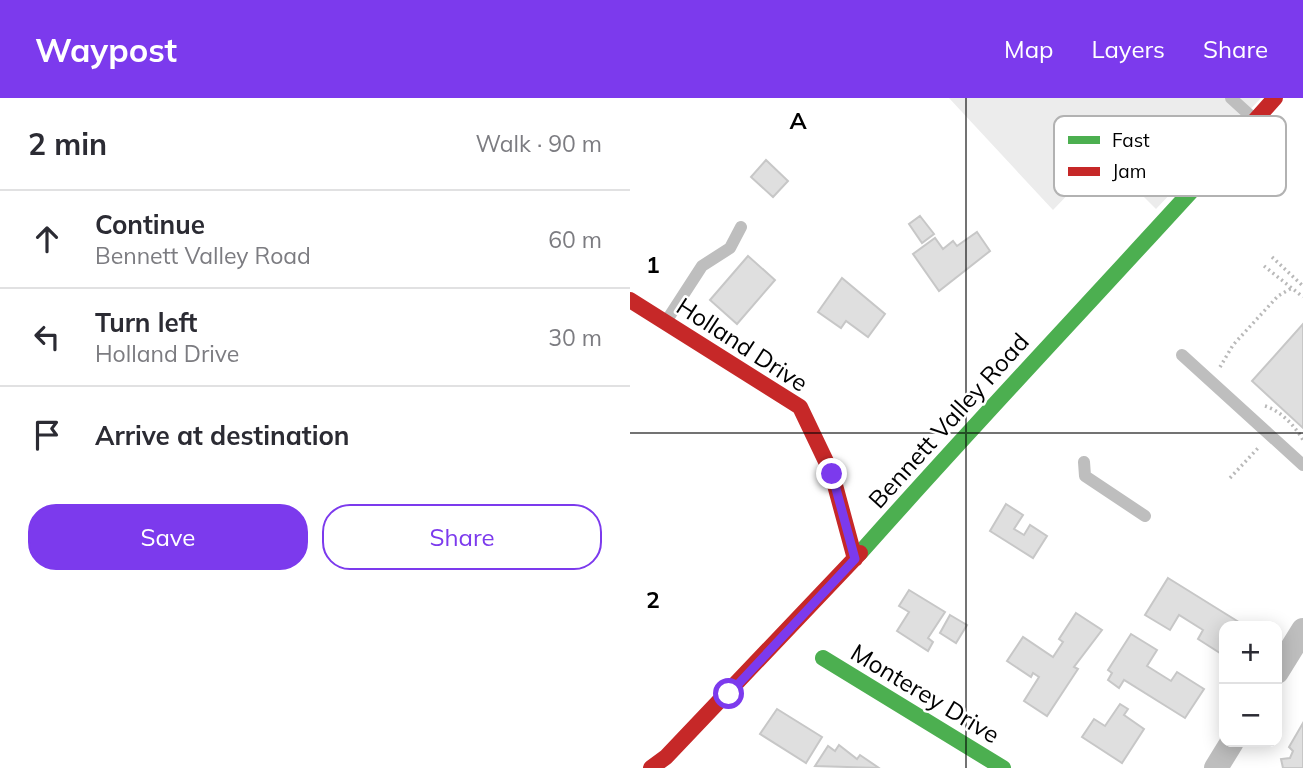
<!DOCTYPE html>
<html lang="en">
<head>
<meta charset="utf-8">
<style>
	:root { --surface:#fff; --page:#f2f2f3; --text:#2b2b33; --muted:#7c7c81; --line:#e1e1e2; --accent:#7c3aed }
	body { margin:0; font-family:Mulish,sans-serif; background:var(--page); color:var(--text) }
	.controls { position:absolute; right:21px; bottom:21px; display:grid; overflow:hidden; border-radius:14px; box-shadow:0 4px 18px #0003 }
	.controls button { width:63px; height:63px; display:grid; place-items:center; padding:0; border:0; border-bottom:2px solid var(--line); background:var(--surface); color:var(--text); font:35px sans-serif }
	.stop { position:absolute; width:21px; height:21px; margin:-16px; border:5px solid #7c3aed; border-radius:50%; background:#fff }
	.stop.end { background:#7c3aed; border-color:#fff; box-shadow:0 2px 7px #0008 }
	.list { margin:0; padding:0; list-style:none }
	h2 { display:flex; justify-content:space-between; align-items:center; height:91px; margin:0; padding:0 28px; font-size:30px }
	h2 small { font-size:23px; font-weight:400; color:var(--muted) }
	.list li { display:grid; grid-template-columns:46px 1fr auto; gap:21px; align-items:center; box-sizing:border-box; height:98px; padding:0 28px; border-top:2px solid var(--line) }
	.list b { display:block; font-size:26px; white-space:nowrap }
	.list p { margin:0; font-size:23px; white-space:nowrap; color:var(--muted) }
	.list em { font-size:23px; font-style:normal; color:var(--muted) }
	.actions { display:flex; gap:14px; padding:21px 28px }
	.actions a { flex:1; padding:16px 0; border:2px solid var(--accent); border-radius:28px; text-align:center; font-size:24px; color:var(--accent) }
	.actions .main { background:var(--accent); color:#fff }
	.icon { flex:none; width:38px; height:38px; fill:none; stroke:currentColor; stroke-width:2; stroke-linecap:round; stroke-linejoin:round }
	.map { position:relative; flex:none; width:673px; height:670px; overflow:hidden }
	header { display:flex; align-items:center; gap:42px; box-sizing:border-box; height:98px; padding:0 35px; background:var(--accent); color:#fff }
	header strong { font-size:33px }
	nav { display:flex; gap:38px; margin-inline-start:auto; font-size:24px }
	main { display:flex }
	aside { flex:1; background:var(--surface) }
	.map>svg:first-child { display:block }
	.green { fill:#ececec }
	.building { fill:#dfdfdf; stroke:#c7c7c7; stroke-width:2 }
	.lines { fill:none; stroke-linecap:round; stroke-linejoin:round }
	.path { stroke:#b9b9b9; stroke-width:3.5; stroke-dasharray:2 3.5; stroke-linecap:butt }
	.lane { stroke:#bebebe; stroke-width:12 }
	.street { stroke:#bebebe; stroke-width:24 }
	.fast { stroke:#4caf50; stroke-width:16 }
	.jam { stroke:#c62828; stroke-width:16 }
	.route { stroke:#7c3aed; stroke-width:9 }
	.grid { fill:none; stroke:#000; stroke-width:2; stroke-opacity:0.55 }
	.labels { text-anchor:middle; stroke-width:5; stroke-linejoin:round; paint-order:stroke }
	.street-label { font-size:24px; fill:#000; stroke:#fff }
	.key { fill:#fff; stroke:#b2b2b2; stroke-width:2 }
	.key-label { font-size:19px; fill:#000 }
	.grid-label { font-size:23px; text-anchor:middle; font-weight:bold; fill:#000; stroke:#fff; stroke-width:5; stroke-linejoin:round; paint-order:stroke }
</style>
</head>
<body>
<header>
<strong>Waypost</strong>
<nav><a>Map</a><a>Layers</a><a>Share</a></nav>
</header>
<main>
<aside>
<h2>2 min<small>Walk · 90 m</small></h2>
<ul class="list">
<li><svg class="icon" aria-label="ahead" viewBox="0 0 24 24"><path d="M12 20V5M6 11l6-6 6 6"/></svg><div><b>Continue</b><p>Bennett Valley Road</p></div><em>60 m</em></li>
<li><svg class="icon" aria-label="left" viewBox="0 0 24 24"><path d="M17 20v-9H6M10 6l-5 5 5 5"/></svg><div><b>Turn left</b><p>Holland Drive</p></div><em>30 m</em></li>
<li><svg class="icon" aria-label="arrive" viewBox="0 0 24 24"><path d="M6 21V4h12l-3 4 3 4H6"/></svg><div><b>Arrive at destination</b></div></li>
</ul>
<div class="actions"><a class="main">Save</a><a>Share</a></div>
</aside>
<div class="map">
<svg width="673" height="670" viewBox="0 0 673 670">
	<rect width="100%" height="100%" fill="#fff"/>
	<!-- green -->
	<path class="green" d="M319,0h312l-105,111 -52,-52 -51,53z"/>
	<!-- building -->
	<path class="building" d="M136,62l22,21 -15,16 -22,-20z
		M290,118l14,18 -12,9 -13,-19z
		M347,134l13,19 -51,40 -26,-37 22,-16 8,11 10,-8 4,5z
		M118,158l27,24 -38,44 -27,-24z
		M212,180l43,36 -17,23 -22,-16 -5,7 -23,-16z
		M673,226v104l-51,-47z
		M376,406l17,11 -9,14 10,6 6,-10 17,11 -14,22 -43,-27z
		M538,480l74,46 -18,2 -1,29 -25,-16 5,-9 -24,-15 -9,15 -25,-15z
		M279,492l36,22 -17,26 5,4 -5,9 -31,-20 12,-19 -10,-6z
		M446,515l26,17 -28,37 4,2 -31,47 -23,-15 15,-24 -6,-4 -2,4 -24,-16 16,-24 30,20 10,-15 -4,-3z
		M320,517l17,10 -11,18 -16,-10z
		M501,536l26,16 -10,16 24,15 6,-9 27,17 -19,29 -61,-38 -5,8 -11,-8 4,-7 -4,-3z
		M490,606l8,5 -4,6 20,14 -22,34 -40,-26 12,-18 11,7z
		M147,611l45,28 -16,26 -46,-29z
		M673,625v45h-20l-2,-9 9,-1 3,-7 -4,-4z
		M209,647l18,14 3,-4 19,13 -64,-2 13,-20 7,5z"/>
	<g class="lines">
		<!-- path -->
		<path class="path" d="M642,159l31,29
			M634,168l39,31
			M590,269l13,-22 45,-49 14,-8
			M635,308c16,5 30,20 38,34
			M600,380l30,-32"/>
		<!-- lane -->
		<path class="lane" d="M601,0l23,21
			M37,222l35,-54 28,-18 11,-21
			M552,257l121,110
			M454,364l1,14 60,40"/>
		<!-- street -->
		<path class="street" d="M647,574l26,-42
			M586,670l16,-26"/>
		<!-- fast -->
		<path class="fast" d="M230,455c116,-131 238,-259 356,-389
			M193,560l180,110"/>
		<!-- jam -->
		<path class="jam" d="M586,66l59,-66
			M0,202l170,107 32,67 23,85
			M21,670l15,-11 194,-204"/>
	</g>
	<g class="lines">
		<!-- route -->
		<path class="route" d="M99,596l126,-135 -23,-85"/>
	</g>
	<!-- grid -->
	<path class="grid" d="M336,0v670M0,335h673"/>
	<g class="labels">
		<!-- street labels -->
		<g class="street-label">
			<text transform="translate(112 247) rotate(33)" y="8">Holland Drive</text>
			<text transform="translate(319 323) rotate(-48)" y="8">Bennett Valley Road</text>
			<text transform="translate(295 596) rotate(31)" y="8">Monterey Drive</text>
		</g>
	</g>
	<!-- legend -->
	<rect x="424" y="18" width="232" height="80" rx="10" class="key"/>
	<rect x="438" y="38" width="32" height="8" fill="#4caf50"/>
	<rect x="438" y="69" width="32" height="9" fill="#c62828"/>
	<g class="key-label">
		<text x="482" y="49">Fast</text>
		<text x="482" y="80">Jam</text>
	</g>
	<g class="grid-label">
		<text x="168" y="31">A</text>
		<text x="23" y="175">1</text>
		<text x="23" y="510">2</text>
	</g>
</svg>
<div class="controls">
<button>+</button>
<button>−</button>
</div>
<div class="stop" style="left:99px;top:596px"></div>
<div class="stop end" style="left:202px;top:376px"></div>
</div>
</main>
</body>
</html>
